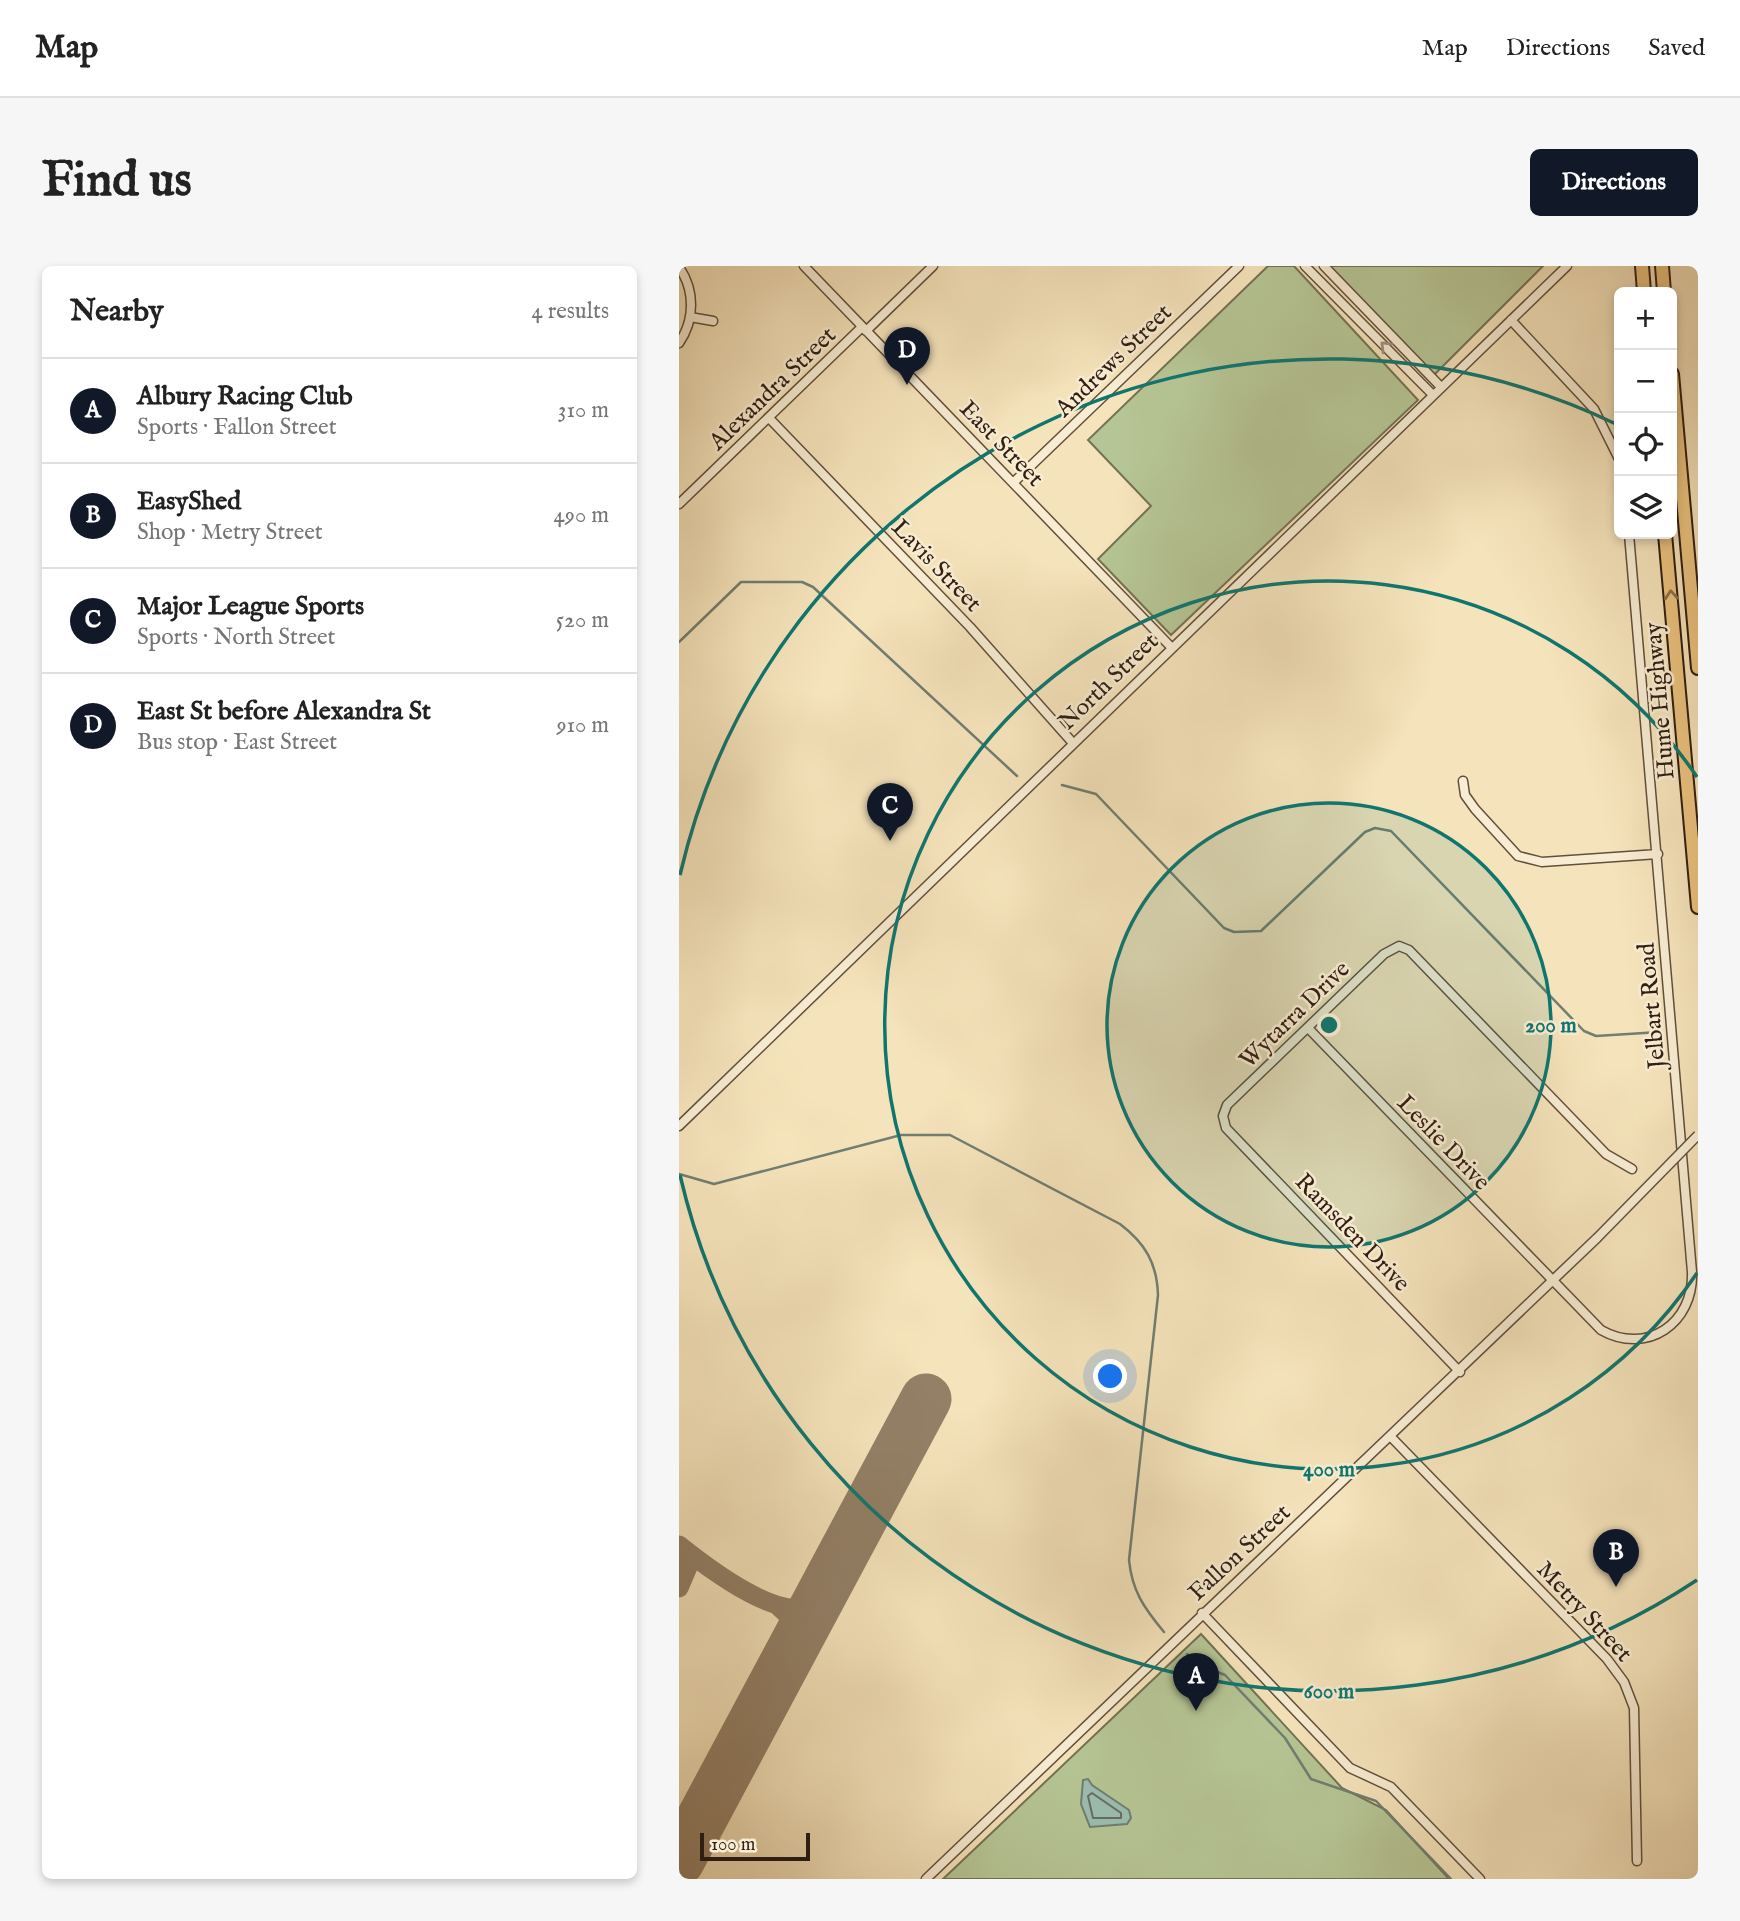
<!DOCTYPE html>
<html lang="en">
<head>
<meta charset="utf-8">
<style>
	:root { --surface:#fff; --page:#f6f6f6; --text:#222; --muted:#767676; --line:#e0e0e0; --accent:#111827 }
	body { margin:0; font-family:"IM FELL English",serif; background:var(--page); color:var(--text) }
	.controls { position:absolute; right:21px; top:21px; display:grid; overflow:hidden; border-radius:10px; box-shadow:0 4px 10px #0003 }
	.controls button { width:63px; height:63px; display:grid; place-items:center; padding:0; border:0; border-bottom:2px solid var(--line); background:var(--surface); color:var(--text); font:35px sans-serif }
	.scale { position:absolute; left:21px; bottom:18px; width:110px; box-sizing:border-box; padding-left:7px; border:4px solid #311e13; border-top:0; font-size:19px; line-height:24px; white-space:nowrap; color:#311e13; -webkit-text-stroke:5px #f8edd3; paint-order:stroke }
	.you { position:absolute; left:432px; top:1111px; width:24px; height:24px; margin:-18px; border:5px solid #fff; border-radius:50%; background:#1a73e8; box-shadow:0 0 0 10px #1a73e833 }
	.badge { display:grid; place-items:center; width:46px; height:46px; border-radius:50%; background:var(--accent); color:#fff; font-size:23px; font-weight:700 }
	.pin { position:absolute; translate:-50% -58px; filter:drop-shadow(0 2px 4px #0008) }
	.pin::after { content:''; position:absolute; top:37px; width:24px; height:21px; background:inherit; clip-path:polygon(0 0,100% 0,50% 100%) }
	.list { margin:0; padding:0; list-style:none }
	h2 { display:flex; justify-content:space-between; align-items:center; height:91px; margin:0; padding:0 28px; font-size:30px }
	h2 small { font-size:23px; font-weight:400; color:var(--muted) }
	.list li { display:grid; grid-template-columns:46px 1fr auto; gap:21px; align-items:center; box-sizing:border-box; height:105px; padding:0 28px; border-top:2px solid var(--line) }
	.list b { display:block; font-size:26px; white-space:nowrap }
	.list p { margin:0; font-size:23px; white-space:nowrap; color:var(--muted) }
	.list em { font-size:23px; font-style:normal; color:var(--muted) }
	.icon { flex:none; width:38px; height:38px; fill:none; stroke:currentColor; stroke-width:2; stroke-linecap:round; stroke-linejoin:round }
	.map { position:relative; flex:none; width:1019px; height:1613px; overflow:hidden; border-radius:10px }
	header { display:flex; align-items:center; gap:42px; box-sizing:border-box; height:98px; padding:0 35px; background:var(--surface); border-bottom:2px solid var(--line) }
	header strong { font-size:33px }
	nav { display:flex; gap:38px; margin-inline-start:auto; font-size:24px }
	.intro { display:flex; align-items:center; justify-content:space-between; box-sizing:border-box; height:168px; padding:0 42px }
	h1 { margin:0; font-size:49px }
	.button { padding:18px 32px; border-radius:10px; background:var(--accent); color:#fff; font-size:24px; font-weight:700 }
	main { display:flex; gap:42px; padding:0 42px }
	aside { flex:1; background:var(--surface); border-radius:10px; box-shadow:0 4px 10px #0003 }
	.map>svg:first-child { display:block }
	.green { fill:#b6c595; stroke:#747254; stroke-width:2 }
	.water { fill:#9cbeb0; stroke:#717e71; stroke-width:2 }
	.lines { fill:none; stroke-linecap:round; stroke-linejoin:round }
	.shore { stroke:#666e62; stroke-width:2 }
	.stream { stroke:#717e71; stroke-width:2.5 }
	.taxiway { stroke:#938067; stroke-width:19 }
	.runway { stroke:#938067; stroke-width:51 }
	.minor-casing { stroke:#624f3d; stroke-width:11 }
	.highway-casing { stroke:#311e13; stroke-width:16 }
	.minor { stroke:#f8edd3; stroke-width:8 }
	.highway { stroke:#eac27e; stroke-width:12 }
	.minor-bridge-casing { stroke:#624f3d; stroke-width:11; stroke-linecap:butt }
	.minor-bridge { stroke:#f8edd3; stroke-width:8 }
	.oneway { stroke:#9e907d }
	.oneway2 { stroke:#8e7048 }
	.ring { fill:none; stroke:#0f766e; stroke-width:3.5 }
	.labels { text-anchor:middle; stroke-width:5; stroke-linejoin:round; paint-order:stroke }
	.street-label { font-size:24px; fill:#311e13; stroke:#f8edd3 }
	.centre { fill:#0f766e; stroke:#f8edd3; stroke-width:3.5 }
	.ring-label { font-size:21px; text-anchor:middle; font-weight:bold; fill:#0f766e; stroke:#f8edd3; stroke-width:5; stroke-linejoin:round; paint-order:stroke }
</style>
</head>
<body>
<header>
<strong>Map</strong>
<nav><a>Map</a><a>Directions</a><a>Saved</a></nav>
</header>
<div class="intro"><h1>Find us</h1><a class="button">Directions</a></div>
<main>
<aside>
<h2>Nearby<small>4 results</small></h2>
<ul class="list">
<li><span class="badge">A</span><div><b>Albury Racing Club</b><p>Sports · Fallon Street</p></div><em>310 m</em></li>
<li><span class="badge">B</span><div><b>EasyShed</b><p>Shop · Metry Street</p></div><em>490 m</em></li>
<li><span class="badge">C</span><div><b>Major League Sports</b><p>Sports · North Street</p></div><em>520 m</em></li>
<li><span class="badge">D</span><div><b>East St before Alexandra St</b><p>Bus stop · East Street</p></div><em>910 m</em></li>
</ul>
</aside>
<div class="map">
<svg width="1019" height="1613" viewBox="0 0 1019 1613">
	<rect width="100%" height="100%" fill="#f5e3bb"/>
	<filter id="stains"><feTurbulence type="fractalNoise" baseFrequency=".00286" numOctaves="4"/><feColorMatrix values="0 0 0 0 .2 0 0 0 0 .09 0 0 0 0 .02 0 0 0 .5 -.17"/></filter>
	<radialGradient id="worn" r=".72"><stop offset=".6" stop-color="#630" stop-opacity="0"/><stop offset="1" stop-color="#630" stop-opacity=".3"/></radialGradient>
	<!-- green -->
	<path class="green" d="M589,0h26l124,134 -247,235 -73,-76 53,-53 -63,-66z
		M650,0h214l-109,109z
		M522,1368l141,154 44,22 63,69h-506z"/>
	<!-- water -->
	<path class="water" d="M409,1513l4,6 37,25 2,8 -4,6 -37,3 -9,-23 2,-24z"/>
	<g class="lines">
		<!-- shore -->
		<path class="shore" d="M413,1527l29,20v5h-28l-5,-22z"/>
		<!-- stream -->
		<path class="stream" d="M0,376l62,-60h61l11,5 204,189
			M383,519l34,9 128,134 10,4 27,-1 104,-99 10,-4 16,3 193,200 12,5 64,-4
			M0,908l35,10 187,-49h49l170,89c25,19 37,39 38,71l-29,265c3,31 15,48 35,72
			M508,1388l13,11 25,10 60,63 26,41 65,22 75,78"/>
		<!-- taxiway -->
		<path class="taxiway" d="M0,1279c25,20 103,81 134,58 17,-12 27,-42 37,-61
			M0,1322l9,-21 -7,-20
			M85,1436c15,-28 49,-70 15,-95
			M0,1593l25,-45"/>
		<!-- runway -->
		<path class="runway" d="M0,1595l247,-462"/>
		<!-- minor casing -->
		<g class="minor-casing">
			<path id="minor" d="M125,0l367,381
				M626,0l128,129
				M645,0l117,121
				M0,1c16,23 16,53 0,76
				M11,51l23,4
				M832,54l83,89 25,50
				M187,65l67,-65
				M90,152l201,209 102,115
				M335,216l225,-216
				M0,238l183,-177
				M784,515l2,14 10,14 43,47 24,6 116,-8
				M629,762l293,302c46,26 93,-7 91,-58l-63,-738
				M0,860l888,-860
				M781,1106l-234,-244 -3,-12 4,-11 157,-151 15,-8 10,4 197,204 26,15
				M713,1172l215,221 17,23 10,26 3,153
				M523,1347l148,155 41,19 89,92
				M247,1613l671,-641"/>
		</g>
		<!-- highway casing -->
		<g class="highway-casing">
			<path id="highway" d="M963,0l2,26
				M983,0l2,26
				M993,108l26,294
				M986,268l33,373"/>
		</g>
		<!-- minor -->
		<use href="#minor" class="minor"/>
		<!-- highway -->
		<use href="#highway" class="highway"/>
		<!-- minor-bridge casing -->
		<g class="minor-bridge-casing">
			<path id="minor-bridge" d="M918,972l101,-103"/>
		</g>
		<!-- minor-bridge -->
		<use href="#minor-bridge" class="minor-bridge"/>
	</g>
	<!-- one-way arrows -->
	<defs><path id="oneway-chevron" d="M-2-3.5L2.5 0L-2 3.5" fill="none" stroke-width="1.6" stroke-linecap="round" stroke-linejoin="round" transform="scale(1.75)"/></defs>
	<use class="oneway" href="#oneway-chevron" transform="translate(706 80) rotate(-135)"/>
	<use class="oneway2" href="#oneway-chevron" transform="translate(992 329) rotate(-95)"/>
	<!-- distance rings -->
	<circle cx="650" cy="759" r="222" fill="#0f766e" fill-opacity=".12"/>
	<g class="ring">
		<circle cx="650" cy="759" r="222"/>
		<path d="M1018 1007A444 444 0 1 1 1018 511"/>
		<path d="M1018 1314A666 666 0 0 1 1 909M1 609A666 666 0 0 1 937 158"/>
	</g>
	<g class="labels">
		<!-- street labels -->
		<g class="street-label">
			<text transform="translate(434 94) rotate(-44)" y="8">Andrews Street</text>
			<text transform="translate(93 122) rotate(-44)" y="8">Alexandra Street</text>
			<text transform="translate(323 177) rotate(46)" y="8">East Street</text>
			<text transform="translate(258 299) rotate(46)" y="8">Lavis Street</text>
			<text transform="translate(429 415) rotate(-44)" y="8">North Street</text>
			<text transform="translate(980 435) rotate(-95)" y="8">Hume Highway</text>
			<text transform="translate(972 740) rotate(-95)" y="8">Jelbart Road</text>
			<text transform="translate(615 748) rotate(-44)" y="8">Wytarra Drive</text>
			<text transform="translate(765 876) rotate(46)" y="8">Leslie Drive</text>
			<text transform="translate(674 966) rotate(46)" y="8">Ramsden Drive</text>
			<text transform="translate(560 1286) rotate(-43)" y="8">Fallon Street</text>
			<text transform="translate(906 1345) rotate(47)" y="8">Metry Street</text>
		</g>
	</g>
	<circle cx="650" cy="759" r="10" class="centre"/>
	<g class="ring-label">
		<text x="872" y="766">200 m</text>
		<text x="650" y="1210">400 m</text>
		<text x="650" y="1432">600 m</text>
	</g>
	<rect width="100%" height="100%" filter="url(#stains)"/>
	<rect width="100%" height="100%" fill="url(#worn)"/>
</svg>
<div class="controls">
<button>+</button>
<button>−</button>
<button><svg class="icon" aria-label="locate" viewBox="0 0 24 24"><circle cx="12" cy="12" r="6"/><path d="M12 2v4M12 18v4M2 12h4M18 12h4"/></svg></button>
<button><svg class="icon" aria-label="layers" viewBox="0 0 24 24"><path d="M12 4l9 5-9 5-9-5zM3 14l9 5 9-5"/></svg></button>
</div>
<div class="scale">100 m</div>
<div class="you"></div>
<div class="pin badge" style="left:517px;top:1445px">A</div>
<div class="pin badge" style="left:937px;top:1321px">B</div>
<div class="pin badge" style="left:211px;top:575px">C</div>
<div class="pin badge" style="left:228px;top:119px">D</div>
</div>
</main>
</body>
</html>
